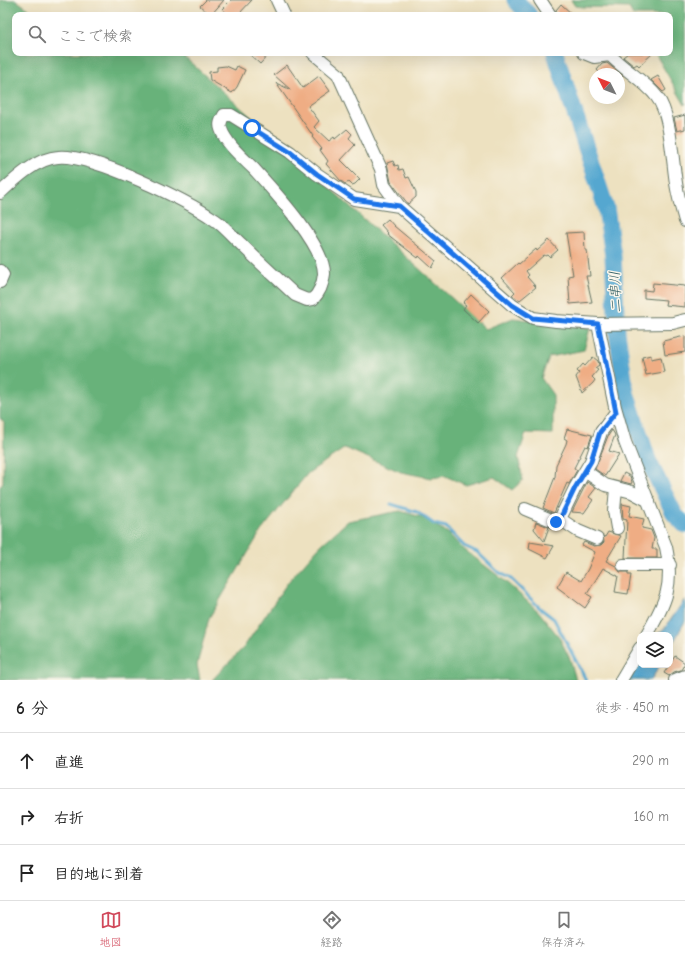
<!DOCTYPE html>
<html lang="ja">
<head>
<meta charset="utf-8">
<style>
	:root { --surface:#fff; --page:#f2f2f2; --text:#222; --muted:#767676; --line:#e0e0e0; --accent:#d1495b }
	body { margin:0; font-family:"Comic Neue","Klee One",sans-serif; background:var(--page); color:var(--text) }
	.controls { position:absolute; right:12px; bottom:12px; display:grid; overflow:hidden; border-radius:8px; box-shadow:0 4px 16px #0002 }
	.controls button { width:36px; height:36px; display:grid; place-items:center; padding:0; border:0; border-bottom:1px solid var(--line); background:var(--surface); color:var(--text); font:20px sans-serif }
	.compass { position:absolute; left:589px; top:68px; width:36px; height:36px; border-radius:50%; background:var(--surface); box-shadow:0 4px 16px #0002; rotate:312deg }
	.stop { position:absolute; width:12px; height:12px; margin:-9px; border:3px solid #1a73e8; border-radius:50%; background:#fff }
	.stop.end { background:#1a73e8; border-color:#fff; box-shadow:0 1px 4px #0008 }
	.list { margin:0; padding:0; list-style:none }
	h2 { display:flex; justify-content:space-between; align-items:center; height:52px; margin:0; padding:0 16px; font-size:17px }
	h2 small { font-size:13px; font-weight:400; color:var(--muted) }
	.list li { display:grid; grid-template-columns:26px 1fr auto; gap:12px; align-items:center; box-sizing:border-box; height:56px; padding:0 16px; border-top:1px solid var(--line) }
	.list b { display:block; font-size:15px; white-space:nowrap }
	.list em { font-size:13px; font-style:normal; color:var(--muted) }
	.icon { flex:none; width:22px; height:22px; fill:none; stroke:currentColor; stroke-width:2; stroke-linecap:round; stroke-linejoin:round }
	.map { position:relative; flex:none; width:685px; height:680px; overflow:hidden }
	.search { position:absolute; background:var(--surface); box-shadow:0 4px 16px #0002; left:12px; right:12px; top:12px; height:44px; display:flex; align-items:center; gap:10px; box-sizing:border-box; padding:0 14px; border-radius:8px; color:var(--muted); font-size:15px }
	.sheet { height:220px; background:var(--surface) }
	nav { display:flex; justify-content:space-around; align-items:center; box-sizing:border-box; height:56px; border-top:1px solid var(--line); background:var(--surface); font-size:11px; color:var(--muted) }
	nav a { display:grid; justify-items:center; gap:2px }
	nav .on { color:var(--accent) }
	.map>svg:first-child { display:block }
	.forest { fill:#68b27a; stroke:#447857 }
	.water { fill:#54a7d0; stroke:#3a7282 }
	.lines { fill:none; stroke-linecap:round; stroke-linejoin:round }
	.stream { stroke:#54a7d0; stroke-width:3 }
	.river { stroke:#54a7d0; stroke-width:17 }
	.building { fill:#efad84 }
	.minor-casing { stroke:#677665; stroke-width:14 }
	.minor { stroke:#fff; stroke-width:12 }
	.route { stroke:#1a73e8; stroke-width:5 }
	.labels { text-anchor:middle; stroke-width:3; stroke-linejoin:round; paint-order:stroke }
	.water-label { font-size:14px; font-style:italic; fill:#2f5d63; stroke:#fbf7ec }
</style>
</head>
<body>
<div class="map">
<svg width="685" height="680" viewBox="0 0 685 680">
	<rect width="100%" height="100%" fill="#fbf7ec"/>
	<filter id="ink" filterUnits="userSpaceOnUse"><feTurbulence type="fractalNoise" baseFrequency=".025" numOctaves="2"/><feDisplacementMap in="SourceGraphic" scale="8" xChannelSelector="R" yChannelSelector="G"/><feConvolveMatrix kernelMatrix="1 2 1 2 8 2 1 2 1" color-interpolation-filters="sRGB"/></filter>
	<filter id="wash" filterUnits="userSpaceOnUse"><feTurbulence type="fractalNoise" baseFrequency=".012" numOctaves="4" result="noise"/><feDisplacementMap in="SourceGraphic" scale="16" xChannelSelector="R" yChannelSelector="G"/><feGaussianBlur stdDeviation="0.9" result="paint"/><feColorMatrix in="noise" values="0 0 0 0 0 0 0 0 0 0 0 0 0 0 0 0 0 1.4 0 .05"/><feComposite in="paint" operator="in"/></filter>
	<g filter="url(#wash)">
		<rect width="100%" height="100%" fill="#ede1c0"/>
		<!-- forest -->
		<path class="forest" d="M0,0h16l21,15h-22v38h165l306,276 27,-11 77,10 -6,22 -35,7 -8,21 12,17v39l-27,-1 -8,24 5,23 -11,10 -18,-13 -28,8 -21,-9 -14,2 -30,-6 -56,-24 -37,25 -47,58 -52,87 -12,47 3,15h-200v-193l3,-5 1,-59 -4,-5z
			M571,0h114v105l-30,-52h15v-38h-37l-4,-7 -47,-1 -7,-1z
			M400,511l21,6 27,16 13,14 45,35 33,30 20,25 11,22 6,21h-364l32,-33 44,-65 32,-36 28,-25z"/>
		<!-- water -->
		<path class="water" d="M685,599v22l-15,28v-14h-14l9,-7z
			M640,659v6h20l-9,15h-23z"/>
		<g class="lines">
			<!-- stream -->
			<path class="stream" d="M391,504l26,8 17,12 12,3 18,19 13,6 20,19 14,8 30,30 13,10 32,61"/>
			<!-- river -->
			<path class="river" d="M515,0l14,15
				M555,53l51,155 7,48 4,76 9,61 22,67 27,55 10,10"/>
		</g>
		<g id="blocks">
			<!-- building -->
			<path class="building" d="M206,0h18l-13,15 -11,-9z
				M231,0h21l-14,15h-9l-7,-6z
				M561,4l12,11h-16l-1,-5z
				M248,53h22l-10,11z
				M628,53h25l-14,13 -2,-2 -3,2 -11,-9z
				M607,63l16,13 -4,4v-6h-18l-4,-4 5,-6z
				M287,65l16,23 16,-12 11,15 -22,15 11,15 -5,6 15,14 5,-4 1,2 12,-10 5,5 -3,4 6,7 -14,15 19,19 -5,5 -3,1 -3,-3 -4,2 -4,-3 -15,-17 2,-3 -8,-11 2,-1 -10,-12 1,-1 -37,-53 15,7 -17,-15z
				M226,66l9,4 2,-4 8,4 -8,17 -5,6 -22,-13 -1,-8 8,-1v-4z
				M658,76l8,14 -3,2 -12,-12z
				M685,115v14l-8,2 -3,-13z
				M393,161l2,5 3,-1 1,5 4,-1 3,9 3,-1 7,15v5l-8,7 -17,-22 -4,-19z
				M388,219l6,7 42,35 -4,7 -13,-12 -1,2 -31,-24 1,-1 -7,-8z
				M584,232l1,18h2l3,26h-4l6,26 -22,2 -2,-28 5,-1 -7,-42z
				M549,240l9,10 -8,7 -2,-2 -2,1 -2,-1 -18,16 3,4 -2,2 9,10 -16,13 -8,-5 3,-3 -13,-14 16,-15 1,1 17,-15 1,2z
				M653,283l32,3v21l-20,-2 1,-5 -22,-2v-8l8,1z
				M471,294l18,17 -11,12 -15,-14 3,-4 -3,-2z
				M685,336v16l-20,3 -2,-14z
				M651,355v4l10,-2 3,15 -18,3 -4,-18z
				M593,357l5,4 1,4 -4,3 3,2 -6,7 3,3 -2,3 -11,10 -6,-16 3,-4 -2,-2 6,-7 2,2z
				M567,429l25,6 -4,12 -3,-1 -11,22 3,2 -8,14 -2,-1 -13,30 -11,-5 12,-31 1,-12 10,-21 1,-4 -3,-2z
				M612,430l3,5 -6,16 10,3 -14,22 -10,-7 13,-33z
				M624,473l6,3 2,6 -1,2 -11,-3z
				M587,482l9,6 -7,9 4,3 -9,13 -12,-1z
				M622,504l9,2 -2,10 15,3 -2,9 9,2 3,8 -2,11h5v9h-32l2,-38 -4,-1z
				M536,522l13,5 -5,14 -10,-12z
				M608,532l13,4 -15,25 10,5 4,6h8v3h3l-3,19 -13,-2 3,-16 -15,-8 -16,26 5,3 -7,11 -28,-21 9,-15 15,9 7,-12 7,-17 -13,-7 2,-3 10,4 7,-1 3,-3 -1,-6 2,1z
				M530,542l24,4 -7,12 -18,-9z
				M675,656l10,7 -4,7 -7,2 -5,4 -5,-3z"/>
		</g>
	</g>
	<g filter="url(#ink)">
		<use href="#blocks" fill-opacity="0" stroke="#677665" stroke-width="1"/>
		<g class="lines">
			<!-- minor casing -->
			<g class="minor-casing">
				<path id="minor" d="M277,0l7,15
					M540,0l10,15
					M313,53l25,21 43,95 3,16 15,21 113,99 21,13 23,3 42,3 75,-1 12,-3
					M584,53l10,4 16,-2c14,15 34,25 47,42 15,19 15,67 20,92 2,11 5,21 8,32
					M0,193c15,-14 37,-35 58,-36 35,-3 128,43 157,63 9,6 17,16 25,23 18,18 37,35 55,52l12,5 6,-1c7,-7 10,-15 11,-25 1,-28 -51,-84 -70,-105 -11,-11 -28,-25 -33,-40 -2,-5 0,-9 3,-14h7l21,13 38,24 27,22 37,25 45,7
					M0,271l3,4 -3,7
					M598,324l17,83 10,35 41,105c8,39 0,54 -19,88
					M585,471l6,-10 10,-29 15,-20
					M616,488l-2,23 3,17
					M525,509l31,13 4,-3 15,-31 10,-17 20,14 27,7 17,9
					M560,519l18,12 19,8
					M623,565h47
					M621,680l19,-32
					M675,680l10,-4"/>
			</g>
			<!-- minor -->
			<use href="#minor" class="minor"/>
		</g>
	</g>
	<g class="lines" filter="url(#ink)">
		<!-- route -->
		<path class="route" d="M252,128l38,24 27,22 37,25 45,7 113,99 21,13 65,6 18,88 -16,20 -9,29 -16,27 -15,31 -4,3"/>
	</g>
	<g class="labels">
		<!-- water labels -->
		<g class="water-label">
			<text transform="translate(615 292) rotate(-93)" y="5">二串川</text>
		</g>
	</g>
</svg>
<div class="controls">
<button><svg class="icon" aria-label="layers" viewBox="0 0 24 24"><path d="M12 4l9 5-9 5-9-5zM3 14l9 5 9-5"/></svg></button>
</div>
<svg class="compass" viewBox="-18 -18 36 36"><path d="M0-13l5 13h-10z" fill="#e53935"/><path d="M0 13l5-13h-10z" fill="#767676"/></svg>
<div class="stop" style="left:252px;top:128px"></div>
<div class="stop end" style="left:556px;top:522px"></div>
<div class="search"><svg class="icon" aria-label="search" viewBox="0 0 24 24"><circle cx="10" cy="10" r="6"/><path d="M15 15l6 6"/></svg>ここで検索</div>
</div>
<section class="sheet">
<h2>6 分<small>徒歩 · 450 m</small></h2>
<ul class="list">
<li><svg class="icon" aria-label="ahead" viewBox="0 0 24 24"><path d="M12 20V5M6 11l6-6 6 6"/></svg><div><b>直進</b></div><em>290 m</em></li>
<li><svg class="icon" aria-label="right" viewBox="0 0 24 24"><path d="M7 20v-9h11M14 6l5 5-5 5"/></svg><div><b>右折</b></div><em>160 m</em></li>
<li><svg class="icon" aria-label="arrive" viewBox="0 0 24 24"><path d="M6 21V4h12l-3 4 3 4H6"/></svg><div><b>目的地に到着</b></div></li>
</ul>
</section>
<nav>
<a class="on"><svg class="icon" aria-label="map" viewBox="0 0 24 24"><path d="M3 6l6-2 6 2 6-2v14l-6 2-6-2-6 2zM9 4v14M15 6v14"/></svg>地図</a>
<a><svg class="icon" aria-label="directions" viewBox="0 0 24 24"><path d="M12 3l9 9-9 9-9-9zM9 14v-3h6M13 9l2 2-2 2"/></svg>経路</a>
<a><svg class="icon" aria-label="saved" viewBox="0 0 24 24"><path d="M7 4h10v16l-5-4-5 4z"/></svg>保存済み</a>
</nav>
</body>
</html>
